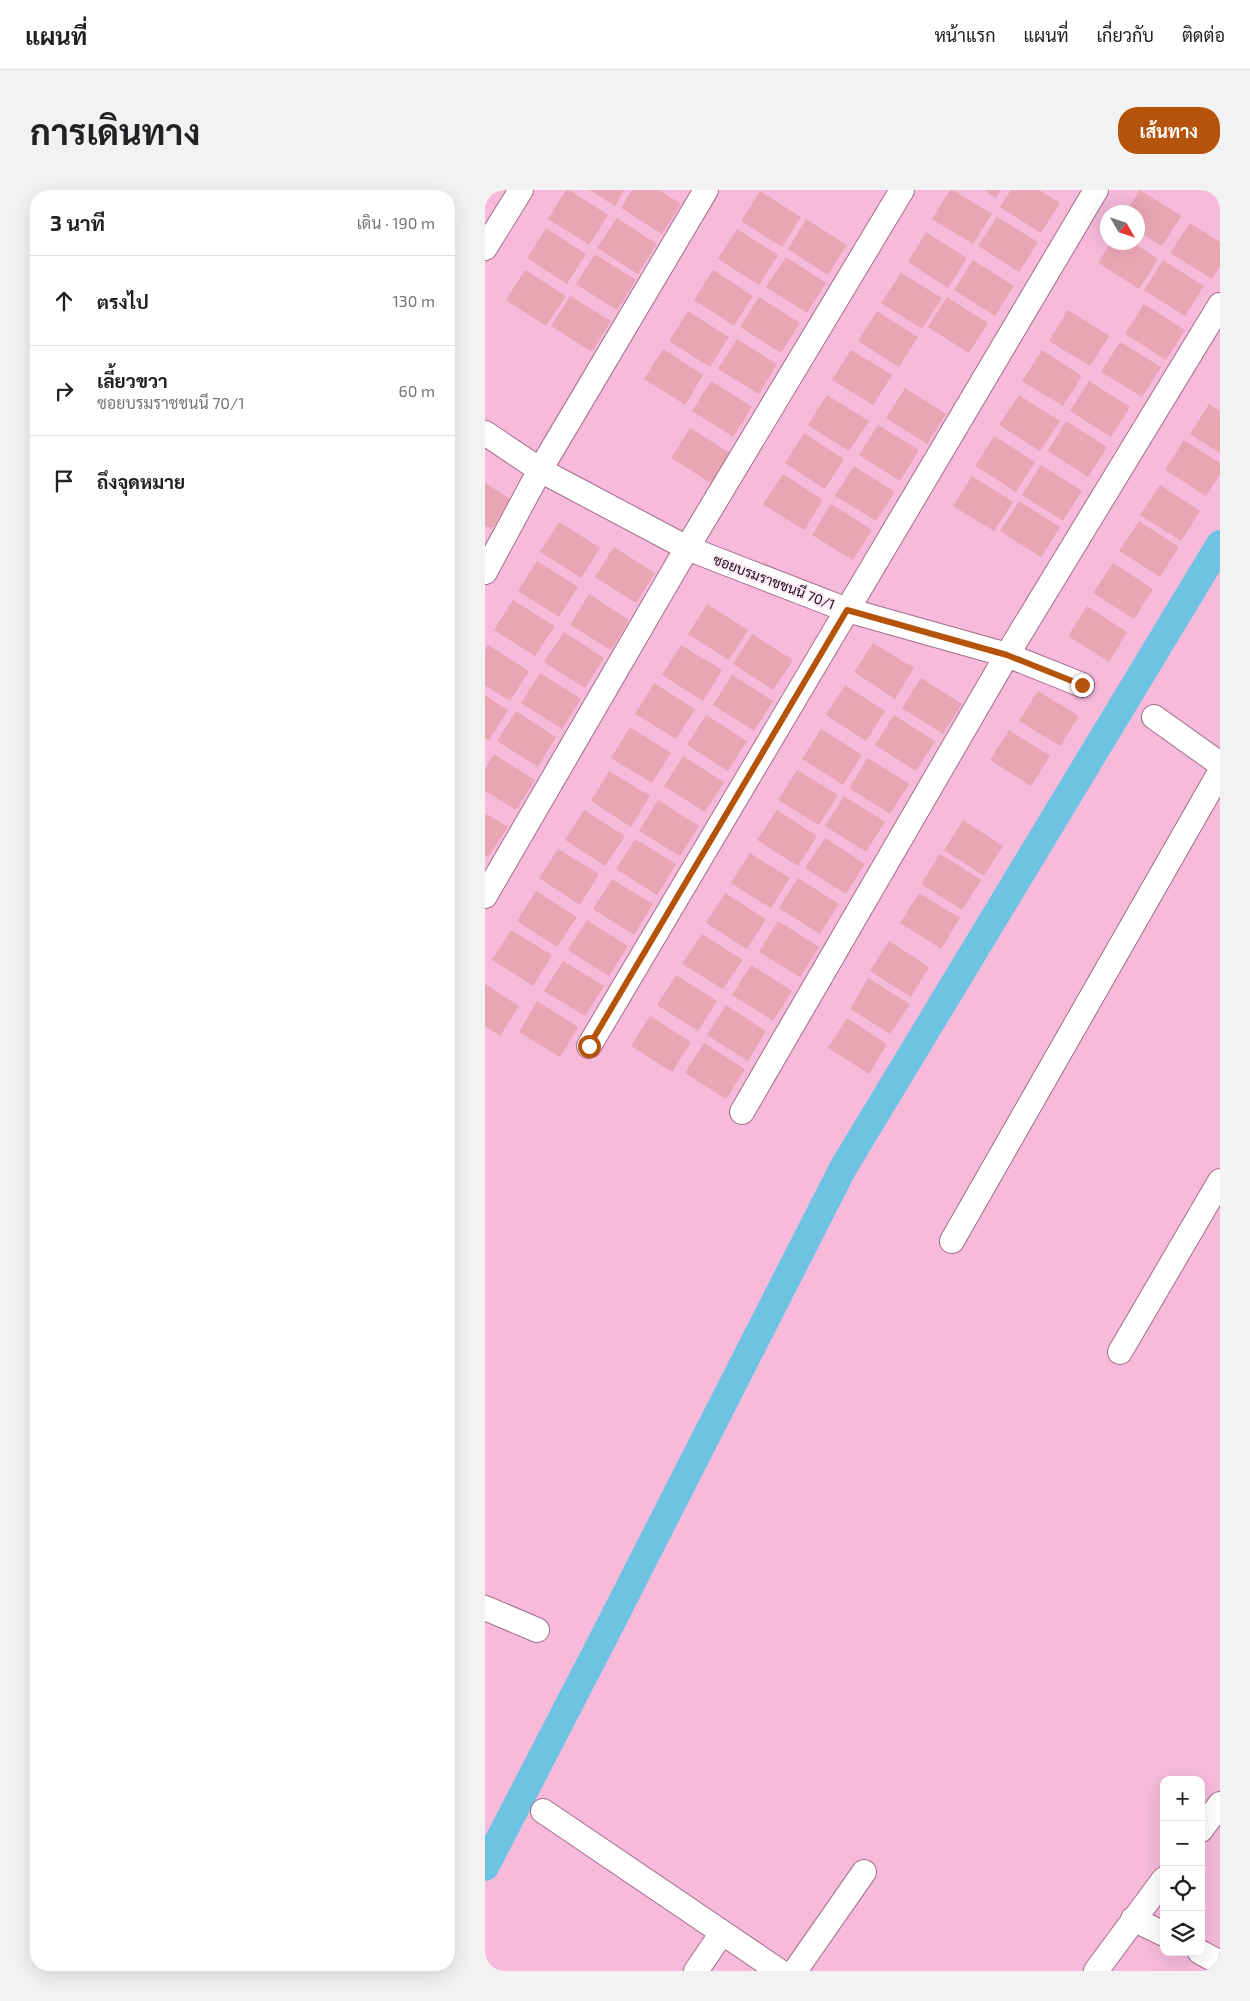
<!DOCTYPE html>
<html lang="th">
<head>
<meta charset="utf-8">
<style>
	:root { --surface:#fff; --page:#f2f2f2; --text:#202124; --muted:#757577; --line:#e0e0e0; --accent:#b45309 }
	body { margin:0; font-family:"Exo 2",Sarabun,sans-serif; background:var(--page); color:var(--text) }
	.controls { position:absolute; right:15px; bottom:15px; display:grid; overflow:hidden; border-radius:10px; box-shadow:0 5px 20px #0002 }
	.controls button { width:45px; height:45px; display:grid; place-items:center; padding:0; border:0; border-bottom:1px solid var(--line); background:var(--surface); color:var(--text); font:25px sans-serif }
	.compass { position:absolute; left:615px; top:15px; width:45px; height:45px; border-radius:50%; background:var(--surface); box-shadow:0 5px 20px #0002; rotate:129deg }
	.stop { position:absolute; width:15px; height:15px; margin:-11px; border:4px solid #b45309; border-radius:50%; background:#fff }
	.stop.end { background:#b45309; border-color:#fff; box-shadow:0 1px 5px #0008 }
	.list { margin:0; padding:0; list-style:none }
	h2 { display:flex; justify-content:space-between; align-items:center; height:65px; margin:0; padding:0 20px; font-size:21px }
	h2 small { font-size:16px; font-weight:400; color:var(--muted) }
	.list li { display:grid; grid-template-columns:32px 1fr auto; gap:15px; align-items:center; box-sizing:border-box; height:90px; padding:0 20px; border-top:1px solid var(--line) }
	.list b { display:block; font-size:19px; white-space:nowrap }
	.list p { margin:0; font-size:16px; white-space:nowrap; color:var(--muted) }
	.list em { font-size:16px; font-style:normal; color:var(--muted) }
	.icon { flex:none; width:28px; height:28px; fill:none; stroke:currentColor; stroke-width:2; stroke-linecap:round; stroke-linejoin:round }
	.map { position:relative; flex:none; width:735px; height:1781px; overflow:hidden; border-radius:20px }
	header { display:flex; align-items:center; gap:30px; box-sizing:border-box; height:70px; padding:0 25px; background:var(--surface); border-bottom:1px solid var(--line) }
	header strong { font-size:24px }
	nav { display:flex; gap:28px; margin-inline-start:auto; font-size:18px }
	.intro { display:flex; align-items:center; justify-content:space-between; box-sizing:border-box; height:120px; padding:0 30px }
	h1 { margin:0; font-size:35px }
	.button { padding:12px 22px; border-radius:20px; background:var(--accent); color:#fff; font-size:18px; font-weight:700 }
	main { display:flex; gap:30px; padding:0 30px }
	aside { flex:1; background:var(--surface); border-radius:20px; box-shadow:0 5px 20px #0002 }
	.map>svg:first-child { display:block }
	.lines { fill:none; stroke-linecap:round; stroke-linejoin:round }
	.canal { stroke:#6ec3e3; stroke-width:28 }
	.building { fill:#e8a5b4 }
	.minor-casing { stroke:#a36d8b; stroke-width:26 }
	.minor { stroke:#fff; stroke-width:24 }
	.route { stroke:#b45309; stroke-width:6 }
	.labels { text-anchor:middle; stroke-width:4; stroke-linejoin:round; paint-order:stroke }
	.street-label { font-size:14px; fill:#220d1a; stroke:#fdeaf4 }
</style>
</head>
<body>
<header>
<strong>แผนที่</strong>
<nav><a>หน้าแรก</a><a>แผนที่</a><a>เกี่ยวกับ</a><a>ติดต่อ</a></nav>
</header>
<div class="intro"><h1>การเดินทาง</h1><a class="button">เส้นทาง</a></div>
<main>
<aside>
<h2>3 นาที<small>เดิน · 190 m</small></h2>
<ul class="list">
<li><svg class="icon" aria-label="ahead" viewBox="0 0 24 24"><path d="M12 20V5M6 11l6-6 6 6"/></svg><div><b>ตรงไป</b></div><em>130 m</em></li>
<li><svg class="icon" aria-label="right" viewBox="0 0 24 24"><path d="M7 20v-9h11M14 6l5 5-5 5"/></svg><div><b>เลี้ยวขวา</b><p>ซอยบรมราชชนนี 70/1</p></div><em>60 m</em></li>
<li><svg class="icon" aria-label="arrive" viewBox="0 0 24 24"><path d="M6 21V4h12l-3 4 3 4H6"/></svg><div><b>ถึงจุดหมาย</b></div></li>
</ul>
</aside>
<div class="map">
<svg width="735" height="1781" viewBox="0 0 735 1781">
	<rect width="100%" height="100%" fill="#f7badb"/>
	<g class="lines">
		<!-- canal -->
		<path class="canal" d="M0,1677l119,-230 239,-469 377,-624"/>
	</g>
	<!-- building -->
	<path class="building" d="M81,0h3l39,25 -19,30 -41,-26z
		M104,0h35l-9,16z
		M147,0h27l22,14 -19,30 -41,-26z
		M465,0h3l39,24 -19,30 -41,-25z
		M499,0h17l-5,8z
		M526,0h28l21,13 -19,30 -41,-26z
		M655,0l41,26 -19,30 -25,-15v-19h-11z
		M275,1l41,26 -19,30 -41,-26z
		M512,27l41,25 -19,30 -41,-26z
		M132,28l40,26 -19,30 -41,-26z
		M321,29l41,26 -19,30 -40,-26z
		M705,33l30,19v24l-8,13 -42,-26z
		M61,38l40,26 -19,30 -40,-26z
		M252,39l41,26 -19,30 -41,-26z
		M441,42l41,26 -19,30 -40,-26z
		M626,52h21l26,17 -19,30 -41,-26z
		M110,64l41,26 -19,30 -41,-26z
		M301,67l40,26 -19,30 -41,-26z
		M488,70l41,26 -19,30 -41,-26z
		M678,70l41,26 -19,30 -41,-26z
		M40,80l41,26 -20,30 -40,-26z
		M228,80l40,26 -19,30 -40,-26z
		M416,83l41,25 -20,31 -41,-26z
		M85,106l41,25 -19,31 -41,-26z
		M274,107l41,26 -19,30 -41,-26z
		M462,107l41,26 -19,30 -41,-26z
		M659,114l41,26 -19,30 -41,-26z
		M583,120l41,26 -19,30 -41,-25z
		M203,121l41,26 -19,30 -41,-26z
		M392,121l41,26 -19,30 -41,-26z
		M252,149l40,25 -18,30 -41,-25z
		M635,152l41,25 -19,30 -41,-25z
		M178,159l40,26 -18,30 -41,-26z
		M366,160l41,25 -19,30 -41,-25z
		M557,160l40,26 -19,30 -41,-25z
		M226,191l41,26 -19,30 -41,-26z
		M604,191l41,26 -19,30 -41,-26z
		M420,198l41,26 -19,30 -41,-26z
		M342,205l42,26 -20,30 -41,-26z
		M534,205l41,26 -20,30 -41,-26z
		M724,214l11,7v42l-30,-19z
		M581,231l41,26 -19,30 -40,-26z
		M393,235l41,25 -19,31 -41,-26z
		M205,238l41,26 -19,30 -41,-26z
		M319,243l40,26 -19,30 -40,-26z
		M509,246l41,26 -19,30 -41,-26z
		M699,250l36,23v11l-14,22 -41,-26z
		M556,275l41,26 -19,30 -41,-26z
		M369,276l41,26 -19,29 -41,-25z
		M298,284l40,26 -19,30 -41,-26z
		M487,286l41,26 -19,29 -41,-25z
		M0,293l25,16 -18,30 -7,-4z
		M675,295l40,26 -19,30 -41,-26z
		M534,311l41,26 -19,30 -41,-26z
		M346,314l41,26 -19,30 -41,-25z
		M654,331l40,26 -19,30 -41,-26z
		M74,332l41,26 -19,30 -41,-26z
		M129,357l41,26 -19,30 -41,-26z
		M52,371l41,26 -19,30 -41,-26z
		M628,373l40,26 -19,30 -41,-26z
		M104,404l40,26 -18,30 -41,-25z
		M28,410l42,26 -20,30 -41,-26z
		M222,414l41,26 -19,30 -41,-26z
		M602,416l40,26 -18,30 -41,-26z
		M79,442l40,26 -19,30 -41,-26z
		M267,444l41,26 -20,30 -40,-26z
		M388,453l41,25 -19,31 -41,-27z
		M3,455l41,26 -19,30 -25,-16v-35z
		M196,455l41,25 -19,31 -41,-26z
		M55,483l41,26 -19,30 -41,-26z
		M247,485l41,26 -19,30 -41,-26z
		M436,488l41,26 -19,30 -41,-26z
		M169,493l41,26 -19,30 -41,-25z
		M360,495l40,26 -19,30 -40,-26z
		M553,501l41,25 -19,30 -41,-25z
		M0,505l23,15 -19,30 -4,-2z
		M31,521l40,26 -18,30 -41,-26z
		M221,525l41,26 -19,30 -41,-26z
		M409,525l41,26 -19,30 -41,-26z
		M145,537l41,26 -19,30 -41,-25z
		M336,539l41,26 -19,30 -41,-26z
		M524,540l41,26 -19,30 -41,-26z
		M9,564l41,26 -19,30 -31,-19v-22z
		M198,566l41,26 -19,30 -41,-26z
		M383,568l41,26 -19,30 -41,-26z
		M312,580l41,25 -19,30 -41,-25z
		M124,581l41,25 -19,31 -40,-26z
		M359,606l41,26 -19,30 -41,-26z
		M173,610l41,26 -19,30 -41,-25z
		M99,620l41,26 -20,30 -40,-26z
		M292,620l40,26 -19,30 -41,-26z
		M0,623l23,14 -20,30 -3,-2z
		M478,630l40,26 -19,30 -40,-26z
		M340,648l40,26 -19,30 -41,-26z
		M150,649l41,25 -19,31 -41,-26z
		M73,659l41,25 -19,31 -41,-27z
		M265,663l40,25 -19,30 -40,-25z
		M455,664l41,26 -19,30 -41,-26z
		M313,688l41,26 -19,30 -41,-26z
		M127,689l41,25 -19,31 -41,-26z
		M51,701l41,26 -20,30 -40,-26z
		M240,703l41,26 -19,30 -41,-26z
		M434,703l41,25 -19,31 -41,-26z
		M102,730l41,26 -19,30 -41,-26z
		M293,731l41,26 -19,30 -41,-25z
		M26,740l41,25 -19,31 -41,-26z
		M217,744l41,26 -20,29 -41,-25z
		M404,751l40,26 -18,30 -41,-26z
		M78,771l41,25 -19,30 -41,-25z
		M266,775l41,26 -19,30 -41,-26z
		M191,785l41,26 -19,30 -41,-26z
		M383,788l42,26 -20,30 -40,-25z
		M0,794l34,22 -19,30 -15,-10z
		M52,811l41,26 -18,30 -41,-25z
		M241,815l40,26 -18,30 -41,-26z
		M165,826l41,26 -19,30 -41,-26z
		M362,828l40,26 -18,30 -41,-26z
		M219,853l41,26 -19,30 -41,-26z"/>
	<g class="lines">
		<!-- minor casing -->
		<g class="minor-casing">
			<path id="minor" d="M0,58l36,-58
				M0,243l55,37 147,78 160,62 160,45 75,30
				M0,382l55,-102 166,-280
				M669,527l66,47
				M0,706l202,-348 215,-358
				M104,856l507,-856
				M257,922l265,-457 213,-350
				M467,1051l268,-469
				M635,1162l100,-171
				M0,1418l52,22
				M58,1621l236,160
				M716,1640l19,-26
				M648,1729l31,15
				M715,1762l20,11
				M211,1781l26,-38
				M310,1781l69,-99
				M611,1781l68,-92"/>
		</g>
		<!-- minor -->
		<use href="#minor" class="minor"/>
	</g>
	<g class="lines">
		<!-- route -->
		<path class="route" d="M104,856l258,-436 160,45 75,30"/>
	</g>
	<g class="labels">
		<!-- street labels -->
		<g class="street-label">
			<text transform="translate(289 392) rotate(21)" y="5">ซอยบรมราชชนนี 70/1</text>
		</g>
	</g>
</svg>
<div class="controls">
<button>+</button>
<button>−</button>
<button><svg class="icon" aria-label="locate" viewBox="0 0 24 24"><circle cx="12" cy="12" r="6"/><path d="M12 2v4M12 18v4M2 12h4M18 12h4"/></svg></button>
<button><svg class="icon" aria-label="layers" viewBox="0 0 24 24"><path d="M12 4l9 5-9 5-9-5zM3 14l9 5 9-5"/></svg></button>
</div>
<svg class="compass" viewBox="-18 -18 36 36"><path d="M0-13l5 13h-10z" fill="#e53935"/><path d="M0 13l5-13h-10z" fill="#757577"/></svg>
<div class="stop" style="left:104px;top:856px"></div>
<div class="stop end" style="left:597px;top:495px"></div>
</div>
</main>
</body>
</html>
